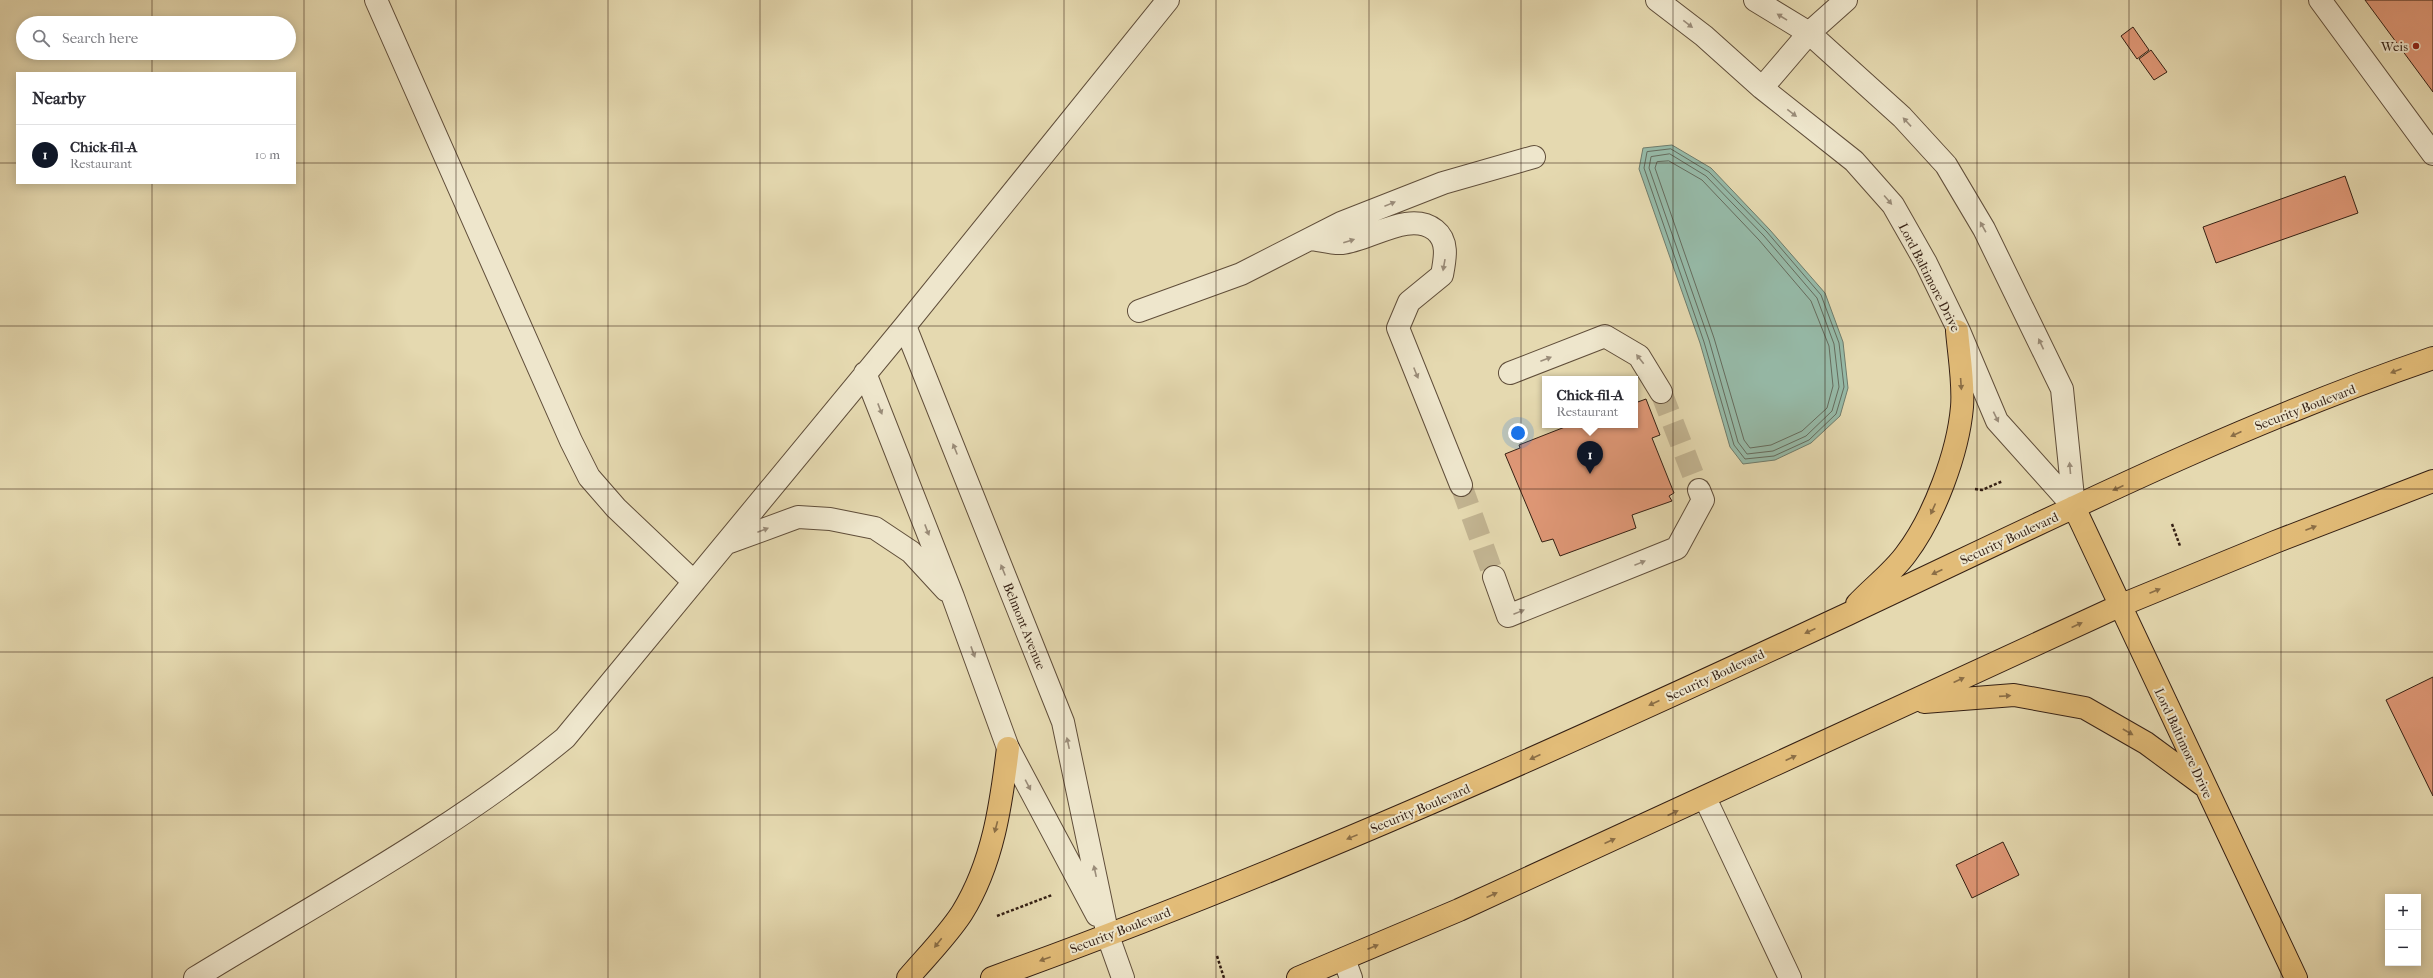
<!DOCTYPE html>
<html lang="en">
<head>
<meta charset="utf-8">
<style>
	:root { --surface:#fff; --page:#f7f7f7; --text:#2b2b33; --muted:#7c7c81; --line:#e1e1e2; --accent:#111827 }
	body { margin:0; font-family:"IM FELL French Canon",serif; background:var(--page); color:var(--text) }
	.controls { position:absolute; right:12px; bottom:12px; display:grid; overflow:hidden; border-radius:0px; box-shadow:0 2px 10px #0003 }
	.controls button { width:36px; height:36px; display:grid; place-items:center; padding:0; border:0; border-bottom:1px solid var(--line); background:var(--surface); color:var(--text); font:20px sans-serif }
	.you { position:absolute; left:1518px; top:433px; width:14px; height:14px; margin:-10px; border:3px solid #fff; border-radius:50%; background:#1a73e8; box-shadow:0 0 0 6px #1a73e833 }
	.badge { display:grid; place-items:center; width:26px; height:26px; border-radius:50%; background:var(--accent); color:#fff; font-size:13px; font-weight:700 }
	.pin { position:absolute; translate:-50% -33px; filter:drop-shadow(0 1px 2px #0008) }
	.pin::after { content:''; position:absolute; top:21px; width:14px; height:12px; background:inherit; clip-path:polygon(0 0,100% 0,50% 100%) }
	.popup { position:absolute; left:1542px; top:376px; width:96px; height:52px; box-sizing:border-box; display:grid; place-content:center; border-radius:0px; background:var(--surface); filter:drop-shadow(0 1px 3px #0005); font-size:13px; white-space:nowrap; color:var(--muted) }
	.popup b { font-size:15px; color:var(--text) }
	.popup::after { content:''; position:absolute; left:50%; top:100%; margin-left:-8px; border:8px solid transparent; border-top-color:var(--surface) }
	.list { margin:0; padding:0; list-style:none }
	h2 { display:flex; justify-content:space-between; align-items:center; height:52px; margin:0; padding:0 16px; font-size:17px }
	h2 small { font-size:13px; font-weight:400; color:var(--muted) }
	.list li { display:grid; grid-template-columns:26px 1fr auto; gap:12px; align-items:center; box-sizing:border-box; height:60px; padding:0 16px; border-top:1px solid var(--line) }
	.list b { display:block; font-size:15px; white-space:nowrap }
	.list p { margin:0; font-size:13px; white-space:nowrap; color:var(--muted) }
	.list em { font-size:13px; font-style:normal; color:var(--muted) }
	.icon { flex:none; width:22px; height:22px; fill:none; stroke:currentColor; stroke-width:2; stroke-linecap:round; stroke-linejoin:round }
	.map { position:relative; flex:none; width:2433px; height:978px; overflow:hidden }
	.search { position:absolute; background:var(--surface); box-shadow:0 2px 10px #0003; left:16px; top:16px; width:280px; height:44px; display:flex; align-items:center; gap:10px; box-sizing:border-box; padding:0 14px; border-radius:22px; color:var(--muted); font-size:15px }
	.panel { position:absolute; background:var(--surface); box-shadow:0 2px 10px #0003; left:16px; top:72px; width:280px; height:112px; border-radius:0px }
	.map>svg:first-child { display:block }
	.water { fill:#96baa8; stroke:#6f7c6c }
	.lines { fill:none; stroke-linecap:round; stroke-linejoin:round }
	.shore { stroke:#656c5e; stroke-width:1 }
	.building { fill:#e09877; stroke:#341f13 }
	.minor-tunnel { stroke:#c2b491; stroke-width:22; stroke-dasharray:22 11; stroke-linecap:butt }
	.minor-casing { stroke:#604e3a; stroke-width:24 }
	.major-casing { stroke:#341f13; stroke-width:24 }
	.path { stroke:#341f13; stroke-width:2.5; stroke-dasharray:3 2; stroke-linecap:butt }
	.minor { stroke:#eee6cc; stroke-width:22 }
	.major { stroke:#e2bc78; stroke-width:22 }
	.oneway { fill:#9a8c79 }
	.oneway2 { fill:#8b6e46 }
	.grid { fill:none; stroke:#341f13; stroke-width:1; stroke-opacity:0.55 }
	.poi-dot { fill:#8f2418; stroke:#eee6cc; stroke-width:1.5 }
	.labels { text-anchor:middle; stroke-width:4; stroke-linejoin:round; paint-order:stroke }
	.poi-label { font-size:13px; fill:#341f13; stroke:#eee6cc; text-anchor:end }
	.street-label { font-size:13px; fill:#341f13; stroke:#eee6cc }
</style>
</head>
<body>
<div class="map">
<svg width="2433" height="978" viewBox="0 0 2433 978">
	<rect width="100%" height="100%" fill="#e5d9b0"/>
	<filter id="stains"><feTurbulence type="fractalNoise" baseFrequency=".005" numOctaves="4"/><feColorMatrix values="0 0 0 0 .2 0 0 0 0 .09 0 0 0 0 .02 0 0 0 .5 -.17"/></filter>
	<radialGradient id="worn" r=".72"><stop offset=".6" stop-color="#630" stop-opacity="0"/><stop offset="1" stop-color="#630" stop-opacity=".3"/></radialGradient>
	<!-- water -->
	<path class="water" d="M1672,145l39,23 59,62 55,63 18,49 5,46 -8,28 -29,27 -36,17 -32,4 -13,-17 -30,-104 -61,-174 4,-21z"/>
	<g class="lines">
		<!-- shore -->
		<path class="shore" d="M1671,149l38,23 58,60 54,63 18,48 5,44 -8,27 -27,26 -35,16 -29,3 -11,-14 -30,-103 -60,-174 3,-16z
			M1670,154l36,22 58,60 53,62 17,46 5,43 -7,24 -26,25 -33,15 -26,3 -9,-12 -29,-102 -60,-172 2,-11z
			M1669,161l33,19 57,60 52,61 18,45 4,40 -6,22 -25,23 -31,14 -21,3 -6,-8 -30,-102 -59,-170 2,-6z"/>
	</g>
	<!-- building -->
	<path class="building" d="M2365,0h68v92z
		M2133,27l16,23 -12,9 -16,-23z
		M2151,50l16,22 -13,8 -15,-21z
		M2345,176l13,37 -142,50 -13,-36z
		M1646,399l14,36 -8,3 22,55 -5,3 3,5 -40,14 4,13 -76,28 -7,-17 -11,3 -37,-88 15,-6 -1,-3 51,-20 5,2 5,-2h55v-22z
		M2433,677v119l-47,-96z
		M2003,842l16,33 -47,23 -16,-33z"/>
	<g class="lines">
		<!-- minor-tunnel -->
		<path class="minor-tunnel" d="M1661,392l38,98
			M1461,485l33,92"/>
		<!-- minor casing -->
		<g class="minor-casing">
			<path id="minor" d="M376,0l195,441 18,36 27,31 78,74
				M1657,0l47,36 58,52 92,73 39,44 33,58 33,68 38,90 77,86
				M1755,0l54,33 93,84 44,48 38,64 78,160 12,118
				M2320,0l113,154
				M1762,88l47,-55 37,-33
				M1311,239c9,1 22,5 31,4 28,-3 68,-33 93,-13 14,11 10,29 7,45l-33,27 -11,26 63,157
				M1139,311l102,-37 100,-51 102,-40 91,-26
				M905,326l158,396 45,214 15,42
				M865,373l88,224 55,151 89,167
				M1510,373l95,-37 34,20 22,36
				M727,543l71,-26 32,2 45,9 36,24 35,38
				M1494,577l14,39 169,-68 26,-48 -4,-10
				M1705,798l85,180
				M1344,959l7,19
				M195,978c124,-76 257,-147 370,-240l340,-412 263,-326"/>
		</g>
		<!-- major casing -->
		<g class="major-casing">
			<path id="major" d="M2074,507l222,471
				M1857,604c16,-17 36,-32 49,-50 28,-37 52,-101 56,-147 2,-24 -3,-52 -5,-76
				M1924,702l90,-7 71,13 61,35 57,42
				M908,978c18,-21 39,-42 54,-65 31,-50 39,-108 46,-165
				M992,978c292,-105 575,-233 856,-364 192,-90 383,-187 585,-256
				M1298,978l161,-68 660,-304 156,-64 158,-61"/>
		</g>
		<!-- path -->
		<path class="path" d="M1975,489l7,1 21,-9
			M2172,524l8,22
			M997,916l55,-21
			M1217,956l7,22"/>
		<!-- minor -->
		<use href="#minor" class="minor"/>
		<!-- major -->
		<use href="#major" class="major"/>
	</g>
	<!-- one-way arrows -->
	<defs><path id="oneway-solid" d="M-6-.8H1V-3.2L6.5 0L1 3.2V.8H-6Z"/></defs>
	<g class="oneway">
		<use href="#oneway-solid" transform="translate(1782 17) rotate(-148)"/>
		<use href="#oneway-solid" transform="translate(1688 24) rotate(38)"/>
		<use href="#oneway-solid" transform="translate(1792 113) rotate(38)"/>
		<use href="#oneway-solid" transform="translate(1907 122) rotate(-133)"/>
		<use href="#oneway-solid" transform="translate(1888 200) rotate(49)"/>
		<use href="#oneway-solid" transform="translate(1390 204) rotate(-22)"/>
		<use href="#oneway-solid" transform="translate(1983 227) rotate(-119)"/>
		<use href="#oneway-solid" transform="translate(1349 241) rotate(-17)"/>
		<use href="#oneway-solid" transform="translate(1444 265) rotate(100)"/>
		<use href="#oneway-solid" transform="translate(2041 344) rotate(-115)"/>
		<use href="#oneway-solid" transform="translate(1546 359) rotate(-21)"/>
		<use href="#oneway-solid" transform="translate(1640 359) rotate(-128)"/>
		<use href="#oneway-solid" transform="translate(1416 373) rotate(68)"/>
		<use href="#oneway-solid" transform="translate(880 409) rotate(69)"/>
		<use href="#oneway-solid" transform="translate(1996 417) rotate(64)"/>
		<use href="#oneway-solid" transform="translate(955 449) rotate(-112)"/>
		<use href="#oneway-solid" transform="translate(2070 468) rotate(-95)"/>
		<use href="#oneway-solid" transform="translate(763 530) rotate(-21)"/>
		<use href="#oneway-solid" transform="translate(927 530) rotate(69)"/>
		<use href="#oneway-solid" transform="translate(1640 563) rotate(-22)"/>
		<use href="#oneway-solid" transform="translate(1003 570) rotate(-112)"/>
		<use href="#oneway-solid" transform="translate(1519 612) rotate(-22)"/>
		<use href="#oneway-solid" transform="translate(973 652) rotate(70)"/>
		<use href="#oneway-solid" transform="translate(1068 743) rotate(-102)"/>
		<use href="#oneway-solid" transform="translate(1028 785) rotate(62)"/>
		<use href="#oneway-solid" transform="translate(1095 871) rotate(-102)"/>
	</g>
	<g class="oneway2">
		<use href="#oneway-solid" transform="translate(2396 371) rotate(159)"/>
		<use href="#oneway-solid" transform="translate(1961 384) rotate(86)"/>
		<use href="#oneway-solid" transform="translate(2236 434) rotate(156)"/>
		<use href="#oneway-solid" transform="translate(2118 488) rotate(156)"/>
		<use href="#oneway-solid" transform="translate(1933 509) rotate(114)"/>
		<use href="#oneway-solid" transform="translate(2311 528) rotate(-21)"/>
		<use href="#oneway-solid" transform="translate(1937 572) rotate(155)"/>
		<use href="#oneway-solid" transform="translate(2155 591) rotate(-23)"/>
		<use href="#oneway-solid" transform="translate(2077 625) rotate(-25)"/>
		<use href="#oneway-solid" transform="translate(1810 631) rotate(155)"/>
		<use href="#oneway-solid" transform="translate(1959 680) rotate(-25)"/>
		<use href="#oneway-solid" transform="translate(2005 696) rotate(-4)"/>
		<use href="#oneway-solid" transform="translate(1654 703) rotate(155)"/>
		<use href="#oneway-solid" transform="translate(2128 732) rotate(30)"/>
		<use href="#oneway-solid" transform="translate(1535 757) rotate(155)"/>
		<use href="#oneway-solid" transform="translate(1791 758) rotate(-25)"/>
		<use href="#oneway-solid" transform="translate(1673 813) rotate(-25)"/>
		<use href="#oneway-solid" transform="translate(996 827) rotate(105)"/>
		<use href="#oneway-solid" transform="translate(1352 837) rotate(158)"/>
		<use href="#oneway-solid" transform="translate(1610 841) rotate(-24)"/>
		<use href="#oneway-solid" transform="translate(1492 895) rotate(-24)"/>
		<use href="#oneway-solid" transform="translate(938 943) rotate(128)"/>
		<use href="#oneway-solid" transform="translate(1373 947) rotate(-23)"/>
		<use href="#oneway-solid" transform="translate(1045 959) rotate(160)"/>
	</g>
	<!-- grid -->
	<path class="grid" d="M152,0v23M304,0v978M456,0v978M608,0v978M760,0v978M912,0v978M1064,0v978M1216,0v978M1369,0v978M1521,0v978M1673,0v978M1825,0v978M1977,0v978M2129,0v978M2281,0v978M152,53v20M0,163h17M295,163h2138M152,183v795M0,326h2433M0,489h2433M0,652h2433M0,815h2433"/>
	<!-- markers -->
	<circle class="poi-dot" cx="2416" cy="46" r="4"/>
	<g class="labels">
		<!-- poi labels -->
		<g class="poi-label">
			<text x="2408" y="51">Weis</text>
		</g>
		<!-- street labels -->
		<g class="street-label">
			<text transform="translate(1930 277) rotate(63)" y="5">Lord Baltimore Drive</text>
			<text transform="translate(2305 407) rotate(-21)" y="5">Security Boulevard</text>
			<text transform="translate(2009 538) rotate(-25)" y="5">Security Boulevard</text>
			<text transform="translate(1025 626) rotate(68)" y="5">Belmont Avenue</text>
			<text transform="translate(1715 675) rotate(-25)" y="5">Security Boulevard</text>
			<text transform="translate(2184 743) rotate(65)" y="5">Lord Baltimore Drive</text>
			<text transform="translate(1420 808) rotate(-23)" y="5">Security Boulevard</text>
			<text transform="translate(1120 930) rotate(-21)" y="5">Security Boulevard</text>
		</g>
	</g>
	<rect width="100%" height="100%" filter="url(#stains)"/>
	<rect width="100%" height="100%" fill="url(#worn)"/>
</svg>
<div class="controls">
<button>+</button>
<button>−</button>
</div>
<div class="you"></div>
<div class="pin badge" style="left:1590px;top:474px">1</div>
<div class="popup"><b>Chick-fil-A</b>Restaurant</div>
<div class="search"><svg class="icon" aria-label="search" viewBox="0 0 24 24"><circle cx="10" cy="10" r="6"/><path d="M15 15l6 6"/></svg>Search here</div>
<section class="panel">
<h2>Nearby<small></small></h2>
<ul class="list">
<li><span class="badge">1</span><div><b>Chick-fil-A</b><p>Restaurant</p></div><em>10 m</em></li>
</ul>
</section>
</div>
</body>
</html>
